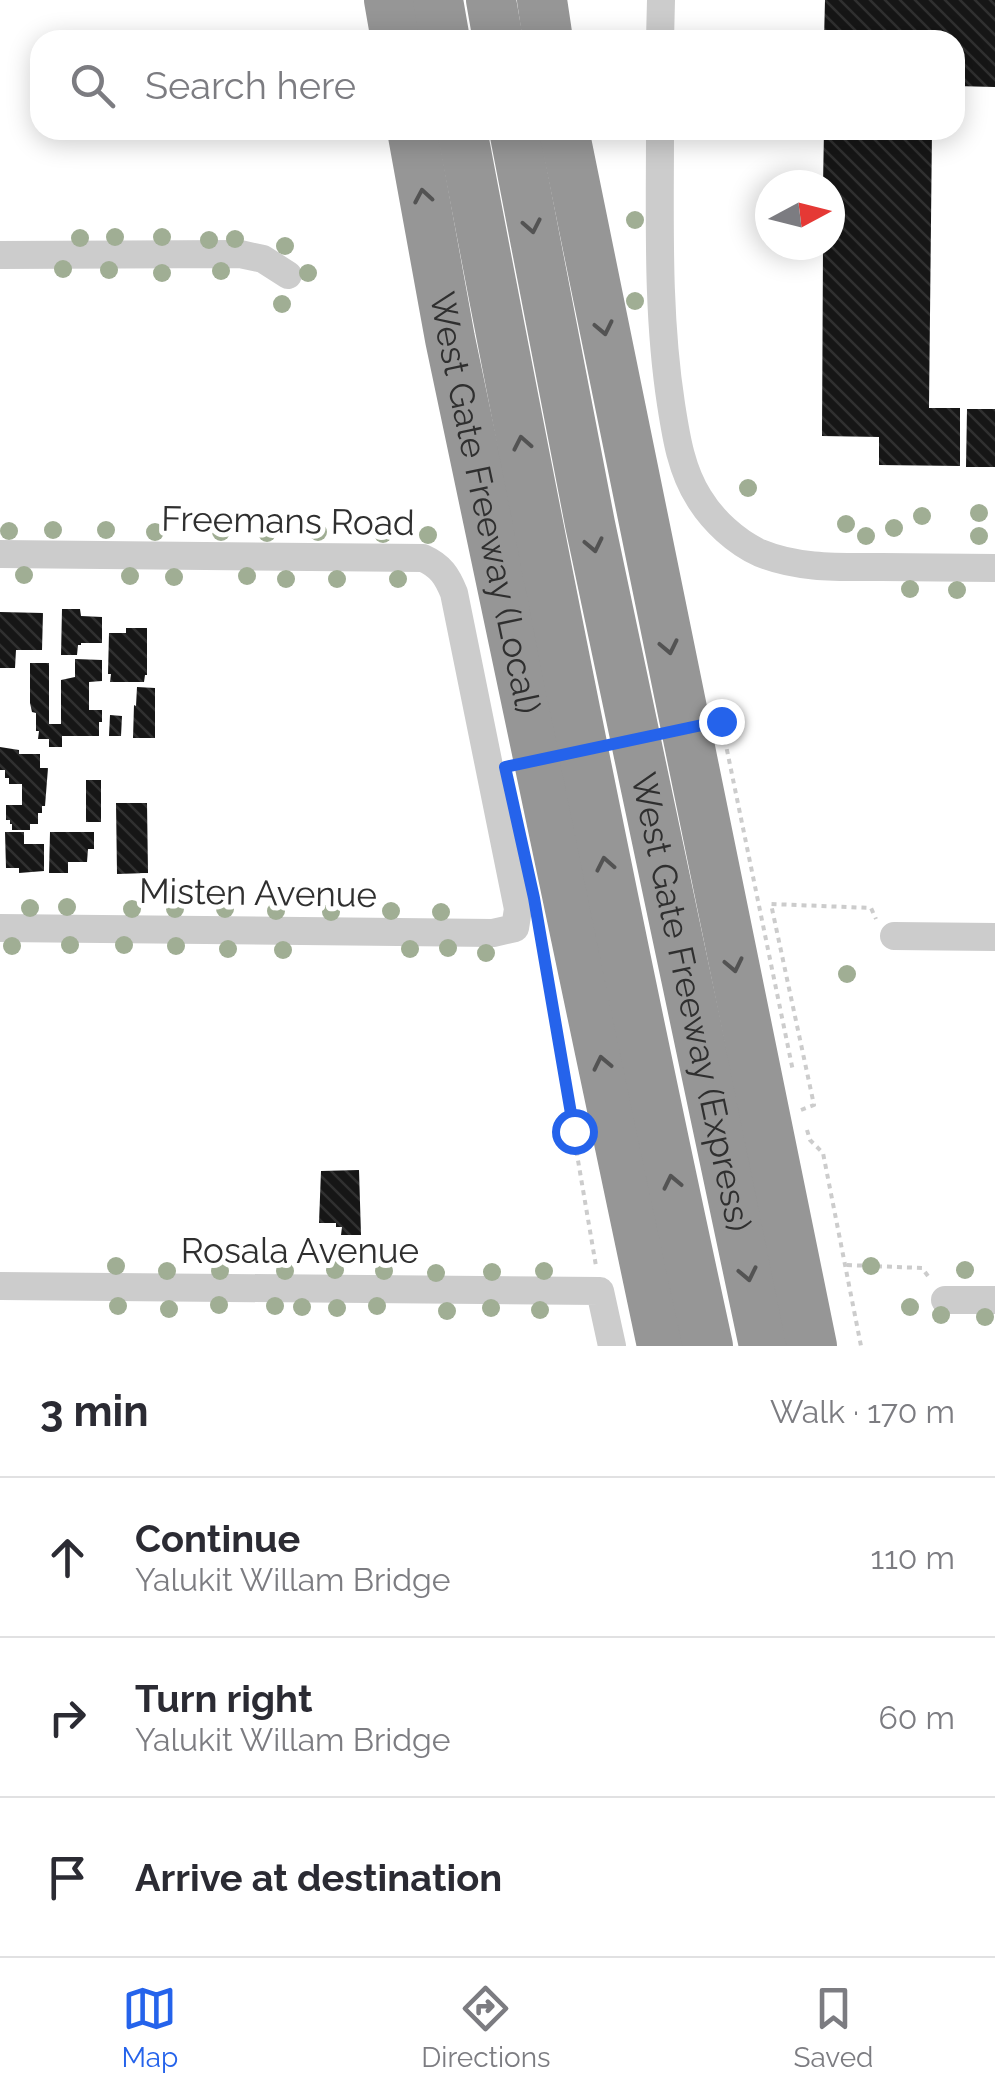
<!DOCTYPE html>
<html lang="en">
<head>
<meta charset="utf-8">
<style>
	:root { --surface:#fff; --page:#f2f2f3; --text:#2b2b33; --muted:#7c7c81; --line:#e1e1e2; --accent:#2563eb }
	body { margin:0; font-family:Raleway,sans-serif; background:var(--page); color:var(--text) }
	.compass { position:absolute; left:755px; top:170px; width:90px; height:90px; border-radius:50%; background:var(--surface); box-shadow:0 5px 25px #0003; rotate:83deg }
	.stop { position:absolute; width:30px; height:30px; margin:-22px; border:8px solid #2563eb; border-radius:50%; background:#fff }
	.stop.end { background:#2563eb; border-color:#fff; box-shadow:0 2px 10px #0008 }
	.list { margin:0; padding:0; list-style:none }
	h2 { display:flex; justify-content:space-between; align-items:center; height:130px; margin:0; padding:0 40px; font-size:42px }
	h2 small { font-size:32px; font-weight:400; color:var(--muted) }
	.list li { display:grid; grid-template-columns:65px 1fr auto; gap:30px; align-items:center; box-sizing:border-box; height:160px; padding:0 40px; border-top:2px solid var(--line) }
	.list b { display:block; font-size:38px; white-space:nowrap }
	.list p { margin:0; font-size:32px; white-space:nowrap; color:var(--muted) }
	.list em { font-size:32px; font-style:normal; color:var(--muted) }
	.icon { flex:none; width:55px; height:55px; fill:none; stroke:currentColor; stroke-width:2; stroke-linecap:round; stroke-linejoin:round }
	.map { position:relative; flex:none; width:995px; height:1346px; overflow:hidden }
	.search { position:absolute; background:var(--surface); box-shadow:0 5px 25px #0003; left:30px; right:30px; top:30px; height:110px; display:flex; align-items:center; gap:25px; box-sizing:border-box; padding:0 35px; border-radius:30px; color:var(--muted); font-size:38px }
	.sheet { height:610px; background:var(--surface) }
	nav { display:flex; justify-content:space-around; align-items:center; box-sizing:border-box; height:140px; border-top:2px solid var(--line); background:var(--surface); font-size:28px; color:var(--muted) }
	nav a { display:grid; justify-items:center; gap:5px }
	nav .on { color:var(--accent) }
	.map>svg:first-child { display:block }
	.building { fill:url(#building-back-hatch) }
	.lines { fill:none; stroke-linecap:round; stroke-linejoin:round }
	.path { stroke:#ccc; stroke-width:4; stroke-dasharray:5 5; stroke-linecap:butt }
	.street { stroke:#ccc; stroke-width:28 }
	.highway { stroke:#969696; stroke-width:50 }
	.path-bridge { stroke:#ccc; stroke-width:4; stroke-dasharray:5 5; stroke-linecap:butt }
	.tree { fill:#a0ae94 }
	.oneway { stroke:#535353 }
	.route { stroke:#2563eb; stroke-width:12 }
	.labels { text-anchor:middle; stroke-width:10; stroke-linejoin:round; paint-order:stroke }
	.street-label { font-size:35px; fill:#2f2f2f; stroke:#fff }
</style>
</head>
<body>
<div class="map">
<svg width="995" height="1346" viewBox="0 0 995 1346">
	<defs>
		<pattern id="building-back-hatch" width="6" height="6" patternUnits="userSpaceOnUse" patternTransform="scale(2.5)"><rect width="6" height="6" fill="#161616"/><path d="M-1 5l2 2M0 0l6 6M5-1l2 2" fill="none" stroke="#303030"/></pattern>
	</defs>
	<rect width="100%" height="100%" fill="#fff"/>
	<!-- building -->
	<path class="building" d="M825,0h170v87l-40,-1v-46h-131z
		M824,130h108l-3,278h31v58l-81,-1v-28l-57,-1 1,-191h7v-60h-7z
		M967,409h28v58h-29z
		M62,609h18l1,7 21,1v26h-21v2h-3l-1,10h-16z
		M0,612l43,1 -1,37h-26l-1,18h-15z
		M126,628h21v47h-2l-1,7h-34l1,-8h-3l1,-41h17z
		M75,659l27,1v21l-13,1v28h13v12h-3v14h-37v11h-13v-8h-11l1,-8h-3v-18l-4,-1 -2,-9v-40h19v61h12v-44l14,-3z
		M137,687l18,1v50h-22l1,-33 2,1z
		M110,715l12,1 -1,20h-12z
		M0,747l19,3v4h21v14h8l-3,38h-3v7h-4v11h-8v6h-18v-6h-2v-4h-4v-15h16v-21h-13v-6h-4v-8h-5z
		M86,780h15v42h-15z
		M116,803h31l1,70 -31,1z
		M5,832h19v12h20v27l-25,2v-5h-13z
		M50,832h44v17h-6l-1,13h-19v11h-19z
		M359,1170l2,65h-20l1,-8h-6v-4h-17l2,-52z"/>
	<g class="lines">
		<!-- path -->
		<path class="path" d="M801,1110l13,-5 -43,-201 100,4 5,11
			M807,1130l3,10 13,13 38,193
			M573,1131l23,135
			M847,1265l75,3 9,12"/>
		<!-- street -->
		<path class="street" d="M660,40l1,-40
			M660,130c0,92 -3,183 11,274 5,32 10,66 28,94 14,23 37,44 61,55 38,16 81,14 121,14 38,0 76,1 114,1
			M0,255l240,-1 23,5 25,16
			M0,554l423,4c18,8 24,18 31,35l64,316 -3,19 -22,5 -493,-5
			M894,936l101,1
			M0,1286l600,5 12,55
			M945,1300h50"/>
		<!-- highway -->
		<g class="highway">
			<path d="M389,0l7,40"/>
			<path d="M438,0l7,40"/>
			<path d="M491,0l7,40"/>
			<path d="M542,0l6,40"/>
			<path id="s1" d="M412,130l38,209 212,1007"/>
			<path d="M462,130c77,406 158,812 246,1216"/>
			<path id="s2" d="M514,130l76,394 174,822"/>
			<path d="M564,130l248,1216"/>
		</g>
		<!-- path-bridge -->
		<path class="path-bridge" d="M573,1131l-39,-233 -29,-131 216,-46 72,350"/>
	</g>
	<!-- trees -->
	<g class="tree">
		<circle cx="635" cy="220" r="9"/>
		<circle cx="115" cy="237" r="9"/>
		<circle cx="162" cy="237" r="9"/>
		<circle cx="80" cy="238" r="9"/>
		<circle cx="235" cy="239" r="9"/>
		<circle cx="209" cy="240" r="9"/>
		<circle cx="285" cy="246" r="9"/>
		<circle cx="63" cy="269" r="9"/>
		<circle cx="109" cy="270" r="9"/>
		<circle cx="221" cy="271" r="9"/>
		<circle cx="162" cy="273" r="9"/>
		<circle cx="308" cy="273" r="9"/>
		<circle cx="635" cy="301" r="9"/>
		<circle cx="282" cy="304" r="9"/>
		<circle cx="748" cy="488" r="9"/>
		<circle cx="979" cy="513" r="9"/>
		<circle cx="922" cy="516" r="9"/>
		<circle cx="846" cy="524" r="9"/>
		<circle cx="894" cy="528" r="9"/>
		<circle cx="53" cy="530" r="9"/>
		<circle cx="106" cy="530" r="9"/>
		<circle cx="9" cy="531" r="9"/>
		<circle cx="155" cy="532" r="9"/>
		<circle cx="221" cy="532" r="9"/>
		<circle cx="318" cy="532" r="9"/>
		<circle cx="267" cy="533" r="9"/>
		<circle cx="383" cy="534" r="9"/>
		<circle cx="428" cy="535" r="9"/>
		<circle cx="866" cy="536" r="9"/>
		<circle cx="979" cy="536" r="9"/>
		<circle cx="24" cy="575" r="9"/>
		<circle cx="130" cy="576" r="9"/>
		<circle cx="247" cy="576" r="9"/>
		<circle cx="174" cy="577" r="9"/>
		<circle cx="286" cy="579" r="9"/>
		<circle cx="337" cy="579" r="9"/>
		<circle cx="398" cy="579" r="9"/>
		<circle cx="910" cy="589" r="9"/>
		<circle cx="957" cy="590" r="9"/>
		<circle cx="67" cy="907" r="9"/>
		<circle cx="30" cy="908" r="9"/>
		<circle cx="132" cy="909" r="9"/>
		<circle cx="175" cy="909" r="9"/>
		<circle cx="225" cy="909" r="9"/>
		<circle cx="276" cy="911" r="9"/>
		<circle cx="391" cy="911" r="9"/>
		<circle cx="331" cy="912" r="9"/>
		<circle cx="441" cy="912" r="9"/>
		<circle cx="70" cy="945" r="9"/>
		<circle cx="124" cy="945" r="9"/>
		<circle cx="12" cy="946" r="9"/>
		<circle cx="176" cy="946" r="9"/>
		<circle cx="448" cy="948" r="9"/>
		<circle cx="228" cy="949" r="9"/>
		<circle cx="410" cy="949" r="9"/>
		<circle cx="283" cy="950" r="9"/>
		<circle cx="486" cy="953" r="9"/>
		<circle cx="847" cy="974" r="9"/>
		<circle cx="116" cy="1266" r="9"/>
		<circle cx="871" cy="1266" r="9"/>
		<circle cx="335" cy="1270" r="9"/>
		<circle cx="965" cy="1270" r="9"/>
		<circle cx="167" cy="1271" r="9"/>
		<circle cx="220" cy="1271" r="9"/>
		<circle cx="285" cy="1271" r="9"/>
		<circle cx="384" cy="1271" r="9"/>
		<circle cx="544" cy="1271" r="9"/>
		<circle cx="492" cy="1272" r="9"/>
		<circle cx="436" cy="1273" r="9"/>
		<circle cx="219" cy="1305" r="9"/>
		<circle cx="118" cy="1306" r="9"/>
		<circle cx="275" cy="1306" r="9"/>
		<circle cx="377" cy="1306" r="9"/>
		<circle cx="302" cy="1307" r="9"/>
		<circle cx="910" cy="1307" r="9"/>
		<circle cx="337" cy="1308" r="9"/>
		<circle cx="491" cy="1308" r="9"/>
		<circle cx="169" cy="1309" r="9"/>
		<circle cx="540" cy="1310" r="9"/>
		<circle cx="447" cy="1311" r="9"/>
		<circle cx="941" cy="1315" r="9"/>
		<circle cx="985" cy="1317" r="9"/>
	</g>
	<!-- one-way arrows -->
	<defs><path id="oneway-chevron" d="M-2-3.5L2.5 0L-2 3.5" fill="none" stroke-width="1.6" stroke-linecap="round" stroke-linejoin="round" transform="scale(2.5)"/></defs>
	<g class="oneway">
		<use href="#oneway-chevron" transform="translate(423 196) rotate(-100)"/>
		<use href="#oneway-chevron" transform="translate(532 226) rotate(79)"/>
		<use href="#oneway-chevron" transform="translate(604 328) rotate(78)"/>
		<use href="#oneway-chevron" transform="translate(522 443) rotate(-101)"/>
		<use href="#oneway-chevron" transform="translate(594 545) rotate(78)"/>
		<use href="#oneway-chevron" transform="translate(669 647) rotate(78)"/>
		<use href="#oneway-chevron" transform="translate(605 864) rotate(-101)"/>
		<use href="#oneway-chevron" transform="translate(734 965) rotate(78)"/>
		<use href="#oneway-chevron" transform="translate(602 1063) rotate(-102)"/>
		<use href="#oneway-chevron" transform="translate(672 1182) rotate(-102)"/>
		<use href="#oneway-chevron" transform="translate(748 1274) rotate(78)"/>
	</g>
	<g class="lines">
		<!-- route -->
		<path class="route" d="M574,1131l-40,-233 -29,-131 216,-46"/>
	</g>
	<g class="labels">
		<!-- street labels -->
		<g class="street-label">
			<text dy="12" stroke="none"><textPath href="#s1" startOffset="380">West Gate Freeway (Local)</textPath></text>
			<text transform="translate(288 521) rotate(1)" y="12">Freemans Road</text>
			<text transform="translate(258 893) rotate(1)" y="12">Misten Avenue</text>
			<text dy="12" stroke="none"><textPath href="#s2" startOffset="890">West Gate Freeway (Express)</textPath></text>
			<text x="300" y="1263">Rosala Avenue</text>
		</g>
	</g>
</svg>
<svg class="compass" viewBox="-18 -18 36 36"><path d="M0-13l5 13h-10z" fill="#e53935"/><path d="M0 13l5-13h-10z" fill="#7c7c81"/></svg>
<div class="stop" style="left:574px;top:1131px"></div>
<div class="stop end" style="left:721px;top:721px"></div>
<div class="search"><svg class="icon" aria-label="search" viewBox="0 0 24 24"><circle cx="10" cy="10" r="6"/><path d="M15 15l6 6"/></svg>Search here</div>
</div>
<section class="sheet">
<h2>3 min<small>Walk · 170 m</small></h2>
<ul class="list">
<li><svg class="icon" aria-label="ahead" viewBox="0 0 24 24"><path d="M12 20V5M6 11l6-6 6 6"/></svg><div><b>Continue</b><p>Yalukit Willam Bridge</p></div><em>110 m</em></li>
<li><svg class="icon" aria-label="right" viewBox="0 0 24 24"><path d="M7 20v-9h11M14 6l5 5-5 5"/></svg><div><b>Turn right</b><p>Yalukit Willam Bridge</p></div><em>60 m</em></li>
<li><svg class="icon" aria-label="arrive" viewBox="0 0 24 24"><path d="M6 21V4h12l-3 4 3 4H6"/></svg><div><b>Arrive at destination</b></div></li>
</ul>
</section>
<nav>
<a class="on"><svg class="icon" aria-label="map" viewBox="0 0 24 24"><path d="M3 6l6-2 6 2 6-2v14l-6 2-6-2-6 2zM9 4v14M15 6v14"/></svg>Map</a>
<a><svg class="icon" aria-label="directions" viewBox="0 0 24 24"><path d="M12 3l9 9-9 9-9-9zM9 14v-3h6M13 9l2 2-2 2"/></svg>Directions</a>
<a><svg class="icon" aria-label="saved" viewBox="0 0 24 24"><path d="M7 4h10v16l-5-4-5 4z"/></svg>Saved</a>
</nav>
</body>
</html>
